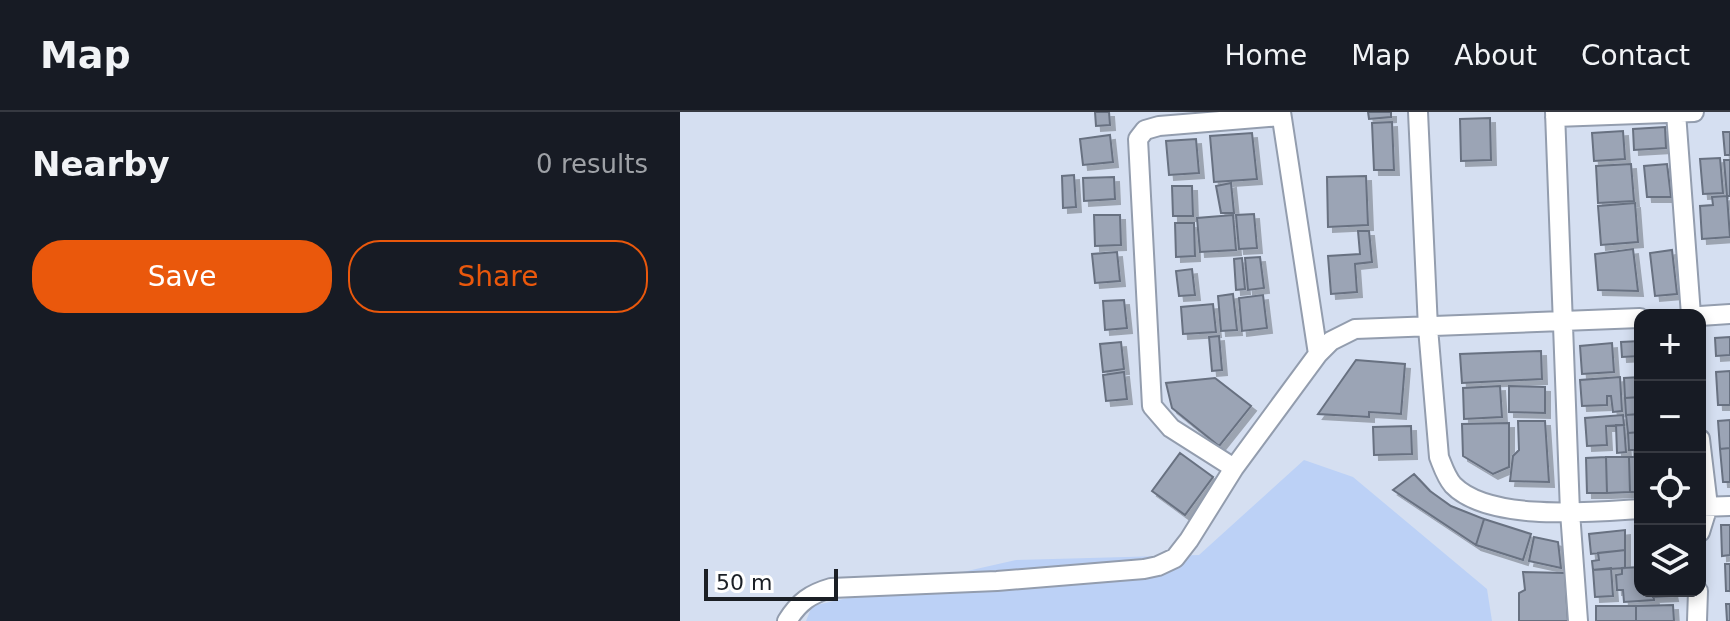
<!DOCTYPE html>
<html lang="en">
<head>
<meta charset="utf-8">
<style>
	:root { --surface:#171b24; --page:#242831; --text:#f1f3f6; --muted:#9ea1a6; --line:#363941; --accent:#ea580c }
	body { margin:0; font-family:"DejaVu Sans",sans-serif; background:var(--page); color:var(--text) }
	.controls { position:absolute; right:24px; bottom:24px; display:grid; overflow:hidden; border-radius:16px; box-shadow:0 4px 12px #0003 }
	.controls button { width:72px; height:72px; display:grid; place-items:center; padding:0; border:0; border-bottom:2px solid var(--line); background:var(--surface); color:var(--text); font:40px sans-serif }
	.scale { position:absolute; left:24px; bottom:20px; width:134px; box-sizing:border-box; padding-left:8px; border:4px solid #1b1f25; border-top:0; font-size:22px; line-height:28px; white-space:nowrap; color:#1b1f25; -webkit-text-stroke:6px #fff; paint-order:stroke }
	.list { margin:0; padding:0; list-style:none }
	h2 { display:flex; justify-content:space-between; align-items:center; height:104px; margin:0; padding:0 32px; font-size:34px }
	h2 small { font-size:26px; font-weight:400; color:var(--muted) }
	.actions { display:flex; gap:16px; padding:24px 32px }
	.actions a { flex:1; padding:18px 0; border:2px solid var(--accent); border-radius:32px; text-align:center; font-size:28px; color:var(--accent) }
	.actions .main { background:var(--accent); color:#fff }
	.icon { flex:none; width:44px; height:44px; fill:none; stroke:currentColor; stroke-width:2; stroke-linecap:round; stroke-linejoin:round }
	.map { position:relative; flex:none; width:1050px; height:509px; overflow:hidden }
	header { display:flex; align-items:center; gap:48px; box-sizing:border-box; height:112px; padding:0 40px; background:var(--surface); border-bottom:2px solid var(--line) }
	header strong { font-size:38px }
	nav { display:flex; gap:44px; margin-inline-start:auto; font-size:28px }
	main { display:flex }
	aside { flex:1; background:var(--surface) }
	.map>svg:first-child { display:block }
	.green { fill:#bcd1f6 }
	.building { fill:#9ba4b5; stroke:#687181; stroke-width:2; filter:url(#shadow) }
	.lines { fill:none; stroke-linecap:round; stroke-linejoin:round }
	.minor-casing { stroke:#939dae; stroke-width:22 }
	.minor { stroke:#fff; stroke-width:18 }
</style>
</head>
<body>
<header>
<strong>Map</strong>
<nav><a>Home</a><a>Map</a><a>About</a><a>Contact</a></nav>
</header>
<main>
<aside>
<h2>Nearby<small>0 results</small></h2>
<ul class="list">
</ul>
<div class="actions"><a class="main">Save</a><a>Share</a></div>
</aside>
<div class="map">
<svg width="1050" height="509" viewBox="0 0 1050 509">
	<defs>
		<filter id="shadow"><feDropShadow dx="5" dy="5" stdDeviation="0" flood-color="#0004"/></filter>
	</defs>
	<rect width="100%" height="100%" fill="#d5dff1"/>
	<!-- green -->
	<path class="green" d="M624,348l49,17 134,112 5,32h-686l6,-15 204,-46 183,-5z"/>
	<!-- building -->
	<path class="building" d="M415,0h14l1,13 -14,1z
		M688,0h23v5l-22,2z
		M810,6l1,42 -30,1 -1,-42z
		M712,10l2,48h-20l-2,-47z
		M985,15l1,21 -32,2 -1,-21z
		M943,19l2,28 -31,2 -2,-28z
		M1043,20h7v23h-5z
		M572,21l5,46 -43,3 -4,-46z
		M430,23l3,27 -30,3 -3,-26z
		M516,27l3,34 -30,2 -3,-34z
		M1040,46l3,35 -20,1 -3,-35z
		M1044,48h6v36h-3z
		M951,52l3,37 -36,2 -2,-37z
		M987,52l4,33h-24l-3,-31z
		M394,63l2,32 -13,1 -1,-32z
		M686,64l2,49 -40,2 -1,-50z
		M434,65l1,22 -31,2 -1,-23z
		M551,71l3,30h-13l-5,-27z
		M492,74h20l1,30h-20z
		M1047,84l3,41 -28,2 -2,-33 13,-1 -1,-8z
		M955,91l3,39 -37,3 -3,-39z
		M574,102l3,34 -18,1 -3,-34z
		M414,103h26l1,30 -26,1z
		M553,103l3,35 -36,2 -3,-34z
		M495,111h19l1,33 -19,1z
		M678,119h11l3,31 -17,2 2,28 -26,2 -3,-38 32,-2z
		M953,137l5,42 -40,-1 -3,-36z
		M992,138l5,44 -22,2 -5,-43z
		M437,140l3,29 -25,2 -3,-29z
		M580,145l4,31 -16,2 -3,-32z
		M562,146l3,31 -9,1 -2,-31z
		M512,157l3,26 -16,1 -3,-25z
		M553,182l4,36 -16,1 -3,-35z
		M583,183l4,33 -25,3 -3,-33z
		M444,188l3,28 -22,2 -2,-29z
		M533,192l3,28 -33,2 -2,-27z
		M539,224l3,34 -10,1 -3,-34z
		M1050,225v18l-14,1 -1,-18z
		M960,229v15l-18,1 -1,-15z
		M441,230l3,27 -21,3 -3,-28z
		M932,231l2,29 -32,2 -2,-28z
		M861,239l1,28 -80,4 -2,-29z
		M676,248l49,4 -4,50 -32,-2v5l-51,-3z
		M1050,259v34h-12l-2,-33z
		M444,260l3,27 -21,2 -3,-26z
		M940,265l2,34 -9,1 -2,-16h-4v9l-25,1 -2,-26z
		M960,265v20l-15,1 -1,-20z
		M535,266l36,28 -32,40 -47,-38 -6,-25z
		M820,274l2,31 -38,2 -1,-31z
		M829,274l36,1v26l-36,-1z
		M960,285v17l-14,1 -1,-17z
		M960,302v18l-12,1 -2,-18z
		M943,303l1,10 -18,1 1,19 -20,1 -2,-28z
		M1050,308v28l-10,1 -2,-28z
		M838,309h27l4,61 -39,-1 3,-25 6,-6z
		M829,311v44l-16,7 -30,-18 -1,-32z
		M936,313h8l2,27 -9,1z
		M731,314l1,28 -38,1 -1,-28z
		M960,320v18h-11l-1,-17z
		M1050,336v34h-7l-3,-33z
		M500,341l33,24 -28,38 -33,-24z
		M926,345h23l1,35 -23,1z
		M926,345l1,36h-20l-1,-35z
		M949,345h11v35h-10z
		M734,362l16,17 21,15 33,13 -8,26 -83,-55z
		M804,407l47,15 -8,26 -47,-15z
		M1041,413h9v30l-8,1z
		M945,418v20l-34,4 -2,-20z
		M854,425l24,5 3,26 -32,-7z
		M945,438v18l-32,2 -1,-9 7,-1 -1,-7z
		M1045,452h5v27h-4z
		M960,455v24h13l1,9 -30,2 -1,-12h-6l-1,-15 6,-1v-6z
		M931,456l2,28 -18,1 -2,-27z
		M843,460l42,1 3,48h-49v-28l6,-3z
		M973,479h19l1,5 -20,1z
		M1046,492h4v17h-3z
		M993,493l1,16h-38v-15z
		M916,494h40v15h-40z"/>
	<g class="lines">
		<!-- minor casing -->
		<g class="minor-casing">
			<path id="minor" d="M601,0l37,242
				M738,0l10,216 11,129c4,10 7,20 14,28 36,37 138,27 187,24
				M875,0l15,400 8,109
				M996,1l15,202
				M875,5l139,-5
				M1020,204l30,-2
				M1020,327l8,67 -8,26
				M554,356l-63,-40 -19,-22 -14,-267 7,-9 14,-4 122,-10
				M1020,395l30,-1
				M107,509c12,-19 23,-27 44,-33l166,-7 147,-12 14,-3 17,-8 14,-18 45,-72 84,-114 13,-13 24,-12 285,-11
				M1017,509l1,-30"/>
		</g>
		<!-- minor -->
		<use href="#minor" class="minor"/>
	</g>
</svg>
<div class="controls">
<button>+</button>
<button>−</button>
<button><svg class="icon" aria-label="locate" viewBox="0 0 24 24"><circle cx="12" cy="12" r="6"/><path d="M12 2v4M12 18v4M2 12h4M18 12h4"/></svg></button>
<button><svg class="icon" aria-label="layers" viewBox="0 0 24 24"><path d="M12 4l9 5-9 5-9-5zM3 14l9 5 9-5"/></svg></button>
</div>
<div class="scale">50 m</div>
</div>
</main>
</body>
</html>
